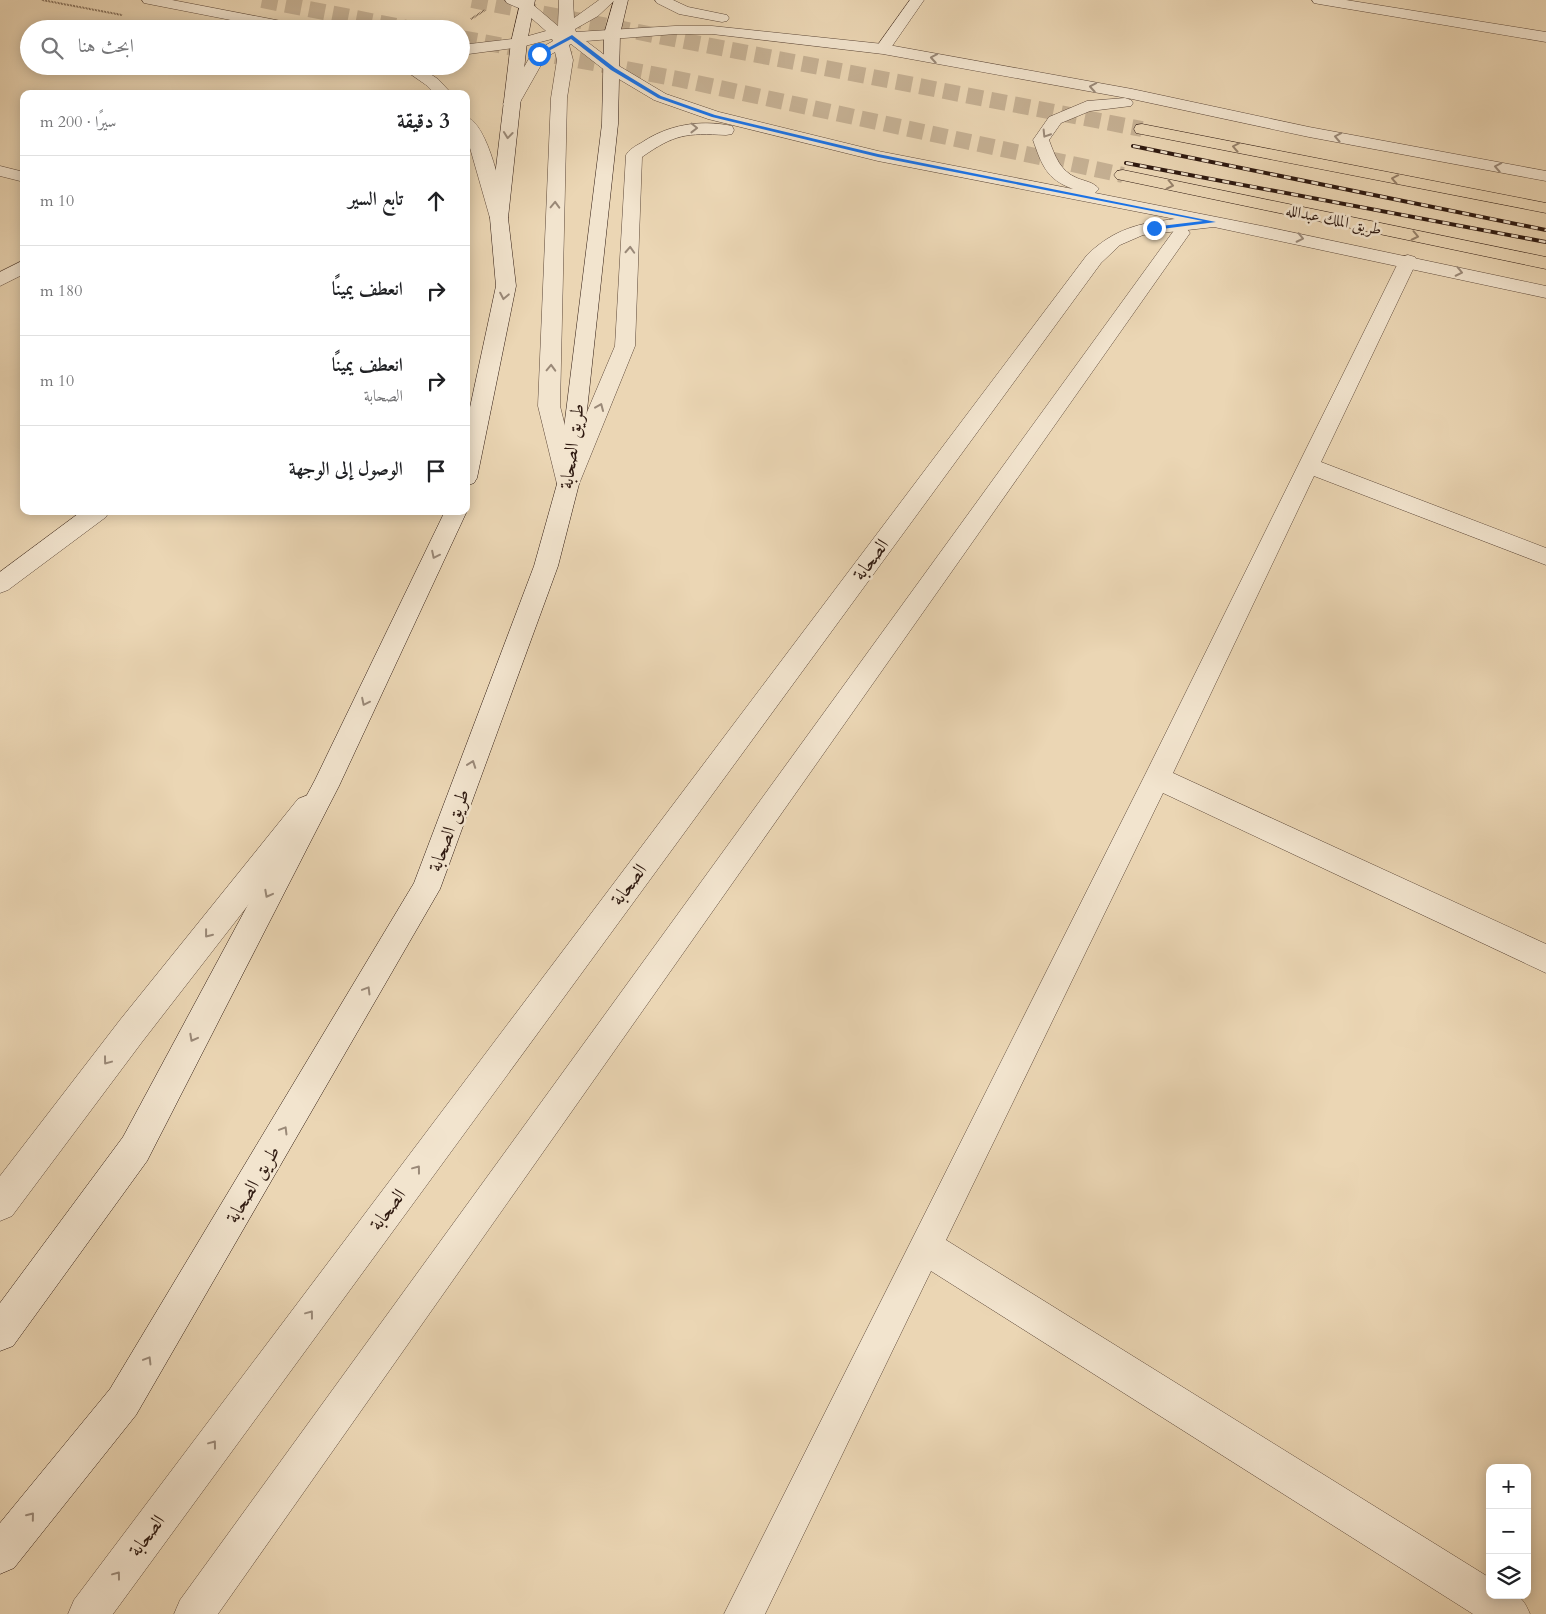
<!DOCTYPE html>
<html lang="ar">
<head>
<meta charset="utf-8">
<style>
	:root { --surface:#fff; --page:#f6f6f6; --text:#202124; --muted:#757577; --line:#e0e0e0 }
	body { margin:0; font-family:Cardo,Amiri,serif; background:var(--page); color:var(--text); direction:rtl }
	.controls { position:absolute; right:15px; bottom:15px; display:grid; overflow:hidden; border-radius:10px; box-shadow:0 2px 12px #0003 }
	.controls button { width:45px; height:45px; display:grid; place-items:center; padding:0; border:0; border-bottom:1px solid var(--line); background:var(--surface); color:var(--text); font:25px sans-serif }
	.stop { position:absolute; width:15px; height:15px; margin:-11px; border:4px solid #1a73e8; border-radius:50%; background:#fff }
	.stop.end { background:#1a73e8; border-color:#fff; box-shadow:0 1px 5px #0008 }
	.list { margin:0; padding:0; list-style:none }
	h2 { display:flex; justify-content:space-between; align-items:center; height:65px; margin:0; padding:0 20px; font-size:21px }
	h2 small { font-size:16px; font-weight:400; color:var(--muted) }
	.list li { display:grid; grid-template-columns:32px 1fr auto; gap:15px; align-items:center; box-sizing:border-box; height:90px; padding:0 20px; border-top:1px solid var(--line) }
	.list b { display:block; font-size:19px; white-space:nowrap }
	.list p { margin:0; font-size:16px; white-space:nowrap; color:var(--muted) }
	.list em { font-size:16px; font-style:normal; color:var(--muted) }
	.icon { flex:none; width:28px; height:28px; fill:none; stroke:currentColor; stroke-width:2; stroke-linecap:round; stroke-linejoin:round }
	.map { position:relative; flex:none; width:1546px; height:1614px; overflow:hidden; direction:ltr }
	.search { position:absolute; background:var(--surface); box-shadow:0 2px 12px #0003; left:20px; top:20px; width:450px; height:55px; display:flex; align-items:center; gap:12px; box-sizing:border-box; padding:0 18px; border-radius:28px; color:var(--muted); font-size:19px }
	.panel { position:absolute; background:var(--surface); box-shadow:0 2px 12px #0003; left:20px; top:90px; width:450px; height:425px; border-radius:10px; direction:rtl }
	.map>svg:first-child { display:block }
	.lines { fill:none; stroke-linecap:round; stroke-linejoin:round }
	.trunk-tunnel { stroke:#c5b093; stroke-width:16; stroke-dasharray:16 8; stroke-linecap:butt }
	.pedestrian-casing { stroke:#5d4839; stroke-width:1 }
	.minor-casing { stroke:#5d4839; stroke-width:1 }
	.tertiary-casing { stroke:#5d4839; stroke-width:1 }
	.secondary-casing { stroke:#2e1910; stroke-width:1 }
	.trunk-casing { stroke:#2e1910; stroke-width:1 }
	.path { stroke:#2e1910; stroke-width:2; stroke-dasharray:0.5 1; stroke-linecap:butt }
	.pedestrian { fill:#f2e4ce; fill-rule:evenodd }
	.minor { fill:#f2e4ce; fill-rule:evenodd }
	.tertiary { fill:#f2e4ce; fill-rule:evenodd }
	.secondary { fill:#f2e4ce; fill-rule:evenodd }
	.trunk { fill:#ebd6b4; fill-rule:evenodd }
	.rail-casing { stroke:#2e1910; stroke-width:4 }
	.rail { stroke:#f2e4ce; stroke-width:2.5; stroke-dasharray:7; stroke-linecap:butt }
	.oneway { stroke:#9a8978 }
	.oneway2 { stroke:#96816a }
	.route { fill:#1a73e8 }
	.labels { text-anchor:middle; stroke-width:5; stroke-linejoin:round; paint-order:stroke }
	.far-street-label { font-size:16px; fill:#2e1910; stroke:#f2e4ce }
	.street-label { font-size:19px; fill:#2e1910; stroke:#f2e4ce }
</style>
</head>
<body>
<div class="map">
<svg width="1546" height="1614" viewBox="0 0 1546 1614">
	<rect width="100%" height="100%" fill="#ebd6b4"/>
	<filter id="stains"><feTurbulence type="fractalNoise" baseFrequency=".004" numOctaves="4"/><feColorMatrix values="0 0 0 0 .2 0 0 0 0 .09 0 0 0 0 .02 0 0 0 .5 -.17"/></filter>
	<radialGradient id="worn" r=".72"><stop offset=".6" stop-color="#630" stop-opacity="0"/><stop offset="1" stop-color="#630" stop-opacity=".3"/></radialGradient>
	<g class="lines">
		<!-- trunk-tunnel -->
		<path class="trunk-tunnel" d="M262,0l150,29
			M472,0l670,129
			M461,38l217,41 445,96"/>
		<!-- pedestrian casing -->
		<g class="pedestrian-casing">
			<path id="pedestrian" d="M1181,228l6,1 3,4 -972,1381h-44l6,-14 995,-1371z"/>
		</g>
		<!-- minor casing -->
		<g class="minor-casing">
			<path id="minor" d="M910,0h14l-36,52h-10l-3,-3z
				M1312,0h34l200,32v10l-227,-38 -5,-1z
				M0,166l24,6v10l-24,-6z
				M1408,255l7,2 2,4 -96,201 225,86v17l-232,-89 -141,297 373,171v29l-383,-180 -217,447 544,338v17c24,0 30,-5 40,19h-57l-542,-343 -166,343h-41l422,-841 253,-512 2,-4z
				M24,260v14l-24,12v-14z
				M82,511h27l-3,6 -98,73 -8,3v-21z"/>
		</g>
		<!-- tertiary casing -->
		<g class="tertiary-casing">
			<path id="tertiary" d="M142,0h30l130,25 5,1 2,3h-32l-128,-25 -5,-1z
				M505,0h19l7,3 27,23 1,-26h14l1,18 25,-18h16l-17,16 -23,13 1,3 99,-6h37l171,18 249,45 177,38 237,44v10l-237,-44 -177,-38 -249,-45 -171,-20h-37l-89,7 33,25 47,28 53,18 159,39 195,38c-27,-10 -31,-24 -40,-49l16,-23 38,-16 38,-3 6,2 2,3 -2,3 -41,5 -29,12 -12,17c6,16 11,31 28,38 7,3 17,4 22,11l-4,4 172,34 279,59v12l-332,-71 -71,8 -23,10 -19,18 -988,1351h-45l6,-14 1013,-1345c27,-26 52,-32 88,-36l-297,-58 -170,-42 -54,-19 -47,-28 -36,-28 -2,1 4,15 -6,38 -7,308 11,44 44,-104 11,-191c3,-5 9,-9 15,-12 26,-18 59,-24 91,-17l2,4 -2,4 -6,1c-40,-2 -51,-1 -84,22l-7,189 -56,138 -3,5 -8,3 -8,-3 -3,-5 -19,-78 13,-308 6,-38 -2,-8 -10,6 -26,46 -2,3h-12l-2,-3 28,-49 3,-3 19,-11 -1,-2 -31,8 -60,8v-10l60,-7 25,-7 -25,-22 -14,-6z
				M655,0h18l15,7 39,8 2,3 -2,3 -5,1 -43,-8 -22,-11z
				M399,66h19l20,13 14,15h-17l-9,-9z
				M466,117c23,6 36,79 42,101l-3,4 -6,1 -6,-1 -3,-4 -24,-84z
				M308,795l10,4 4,8 -4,8 -176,227 -130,174 -12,5v-45l120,-156 178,-221z"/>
		</g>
		<!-- secondary casing -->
		<g class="secondary-casing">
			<path id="secondary" d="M521,0h14l-8,42 -19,176 8,68 -39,192 -3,5 -8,3v-60l30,-140 -6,-68 21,-176z
				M614,0h14l-8,34 -2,90 -39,360 -21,82 -118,323 -304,526 -122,153 -14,6v-51l110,-134 304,-506 120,-317 23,-82 45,-360 2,-90z
				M466,509l1,2 -128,275 -192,375 -134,185 -13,5v-48l123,-166 192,-357 130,-269h21z"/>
		</g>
		<!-- trunk casing -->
		<g class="trunk-casing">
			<path id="trunk" d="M1142,124l404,79v10l-410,-80 -2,-4 2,-4z
				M1123,170l423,87v12l-429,-90 -3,-4 3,-4z"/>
		</g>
		<!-- path -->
		<path class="path" d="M42,0l80,15
			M471,19l14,-9"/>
		<!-- pedestrian -->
		<use href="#pedestrian" class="pedestrian"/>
		<!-- minor -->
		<use href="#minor" class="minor"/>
		<!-- tertiary -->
		<use href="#tertiary" class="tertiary"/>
		<!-- secondary -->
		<use href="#secondary" class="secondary"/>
		<!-- trunk -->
		<use href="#trunk" class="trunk"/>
		<!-- rail casing -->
		<g class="rail-casing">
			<path id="rail" d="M1133,146l413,84
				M1126,163l420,79"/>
		</g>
		<!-- rail -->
		<use href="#rail" class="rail"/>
	</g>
	<!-- one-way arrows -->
	<defs><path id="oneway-chevron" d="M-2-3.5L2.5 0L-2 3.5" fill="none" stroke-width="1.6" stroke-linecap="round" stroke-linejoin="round" transform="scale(1.25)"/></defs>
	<g class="oneway">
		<use href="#oneway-chevron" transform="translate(934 58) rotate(-170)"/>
		<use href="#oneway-chevron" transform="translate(1093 87) rotate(-170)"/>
		<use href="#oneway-chevron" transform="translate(694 128) rotate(1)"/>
		<use href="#oneway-chevron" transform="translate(1046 134) rotate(122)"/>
		<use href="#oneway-chevron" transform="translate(508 135) rotate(96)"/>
		<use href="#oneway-chevron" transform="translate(1338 137) rotate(-169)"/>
		<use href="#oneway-chevron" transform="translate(1498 167) rotate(-169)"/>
		<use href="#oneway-chevron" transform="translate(555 205) rotate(-88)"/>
		<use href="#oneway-chevron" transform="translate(1300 238) rotate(12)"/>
		<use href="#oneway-chevron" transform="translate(630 250) rotate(-87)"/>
		<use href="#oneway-chevron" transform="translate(1459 272) rotate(12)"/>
		<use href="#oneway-chevron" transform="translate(504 296) rotate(101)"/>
		<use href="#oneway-chevron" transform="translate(551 368) rotate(-88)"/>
		<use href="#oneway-chevron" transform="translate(600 407) rotate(-67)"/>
		<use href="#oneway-chevron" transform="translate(435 555) rotate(116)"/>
		<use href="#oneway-chevron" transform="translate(365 702) rotate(116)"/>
		<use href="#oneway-chevron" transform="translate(472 764) rotate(-70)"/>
		<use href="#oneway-chevron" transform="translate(268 894) rotate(118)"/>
		<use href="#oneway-chevron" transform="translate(208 934) rotate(128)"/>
		<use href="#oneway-chevron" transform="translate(367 990) rotate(-59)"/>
		<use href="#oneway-chevron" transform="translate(193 1038) rotate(118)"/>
		<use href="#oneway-chevron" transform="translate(107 1061) rotate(127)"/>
		<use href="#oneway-chevron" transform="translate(284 1130) rotate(-59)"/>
		<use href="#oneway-chevron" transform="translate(417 1169) rotate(-53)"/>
		<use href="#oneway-chevron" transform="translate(310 1314) rotate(-53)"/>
		<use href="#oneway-chevron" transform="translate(148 1360) rotate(-59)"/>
		<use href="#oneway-chevron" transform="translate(213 1444) rotate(-53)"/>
		<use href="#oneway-chevron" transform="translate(31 1516) rotate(-51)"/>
		<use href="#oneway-chevron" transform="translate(117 1575) rotate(-53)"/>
	</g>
	<g class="oneway2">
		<use href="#oneway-chevron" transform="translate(1236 147) rotate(-169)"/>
		<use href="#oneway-chevron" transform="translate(1395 179) rotate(-169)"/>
		<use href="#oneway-chevron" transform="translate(1170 185) rotate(12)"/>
		<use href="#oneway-chevron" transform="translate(1415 236) rotate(12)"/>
	</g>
	<!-- route -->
	<path class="route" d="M572,35l43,33 46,28 54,19 163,39 338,68 -62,8 -2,-3 51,-6 -325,-64 -166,-40 -54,-19 -47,-28 -40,-31 -30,16 -4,-1z"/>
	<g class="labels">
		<!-- far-street labels -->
		<g class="far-street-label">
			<text transform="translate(1334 219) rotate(12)" y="6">طريق الملك عبدالله</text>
		</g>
		<!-- street labels -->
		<g class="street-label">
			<text transform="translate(571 446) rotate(-82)" y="7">طريق الصحابة</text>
			<text transform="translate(870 559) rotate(-53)" y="7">الصحابة</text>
			<text transform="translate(448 830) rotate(-70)" y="7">طريق الصحابة</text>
			<text transform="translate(628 884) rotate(-53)" y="7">الصحابة</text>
			<text transform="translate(252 1184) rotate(-59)" y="7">طريق الصحابة</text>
			<text transform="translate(387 1209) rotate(-53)" y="7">الصحابة</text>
			<text transform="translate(146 1535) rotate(-53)" y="7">الصحابة</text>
		</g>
	</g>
	<rect width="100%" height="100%" filter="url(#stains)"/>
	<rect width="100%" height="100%" fill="url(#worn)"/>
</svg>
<div class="controls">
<button>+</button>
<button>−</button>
<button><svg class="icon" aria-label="layers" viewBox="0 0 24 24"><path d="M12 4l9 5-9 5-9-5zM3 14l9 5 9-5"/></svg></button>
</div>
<div class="stop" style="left:539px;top:54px"></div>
<div class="stop end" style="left:1154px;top:228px"></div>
<div class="search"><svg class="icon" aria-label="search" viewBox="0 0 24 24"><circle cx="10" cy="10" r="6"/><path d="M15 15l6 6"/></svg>ابحث هنا</div>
<section class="panel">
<h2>3 دقيقة<small>سيرًا · 200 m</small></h2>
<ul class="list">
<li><svg class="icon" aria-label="ahead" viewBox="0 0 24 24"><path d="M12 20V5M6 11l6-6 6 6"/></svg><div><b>تابع السير</b></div><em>10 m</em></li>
<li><svg class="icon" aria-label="right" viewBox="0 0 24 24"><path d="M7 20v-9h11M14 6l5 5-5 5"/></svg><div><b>انعطف يمينًا</b></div><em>180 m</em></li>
<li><svg class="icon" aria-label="right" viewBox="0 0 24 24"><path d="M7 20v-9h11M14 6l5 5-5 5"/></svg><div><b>انعطف يمينًا</b><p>الصحابة</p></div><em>10 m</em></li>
<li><svg class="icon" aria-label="arrive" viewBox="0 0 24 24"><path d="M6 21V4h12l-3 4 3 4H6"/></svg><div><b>الوصول إلى الوجهة</b></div></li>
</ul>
</section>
</div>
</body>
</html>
